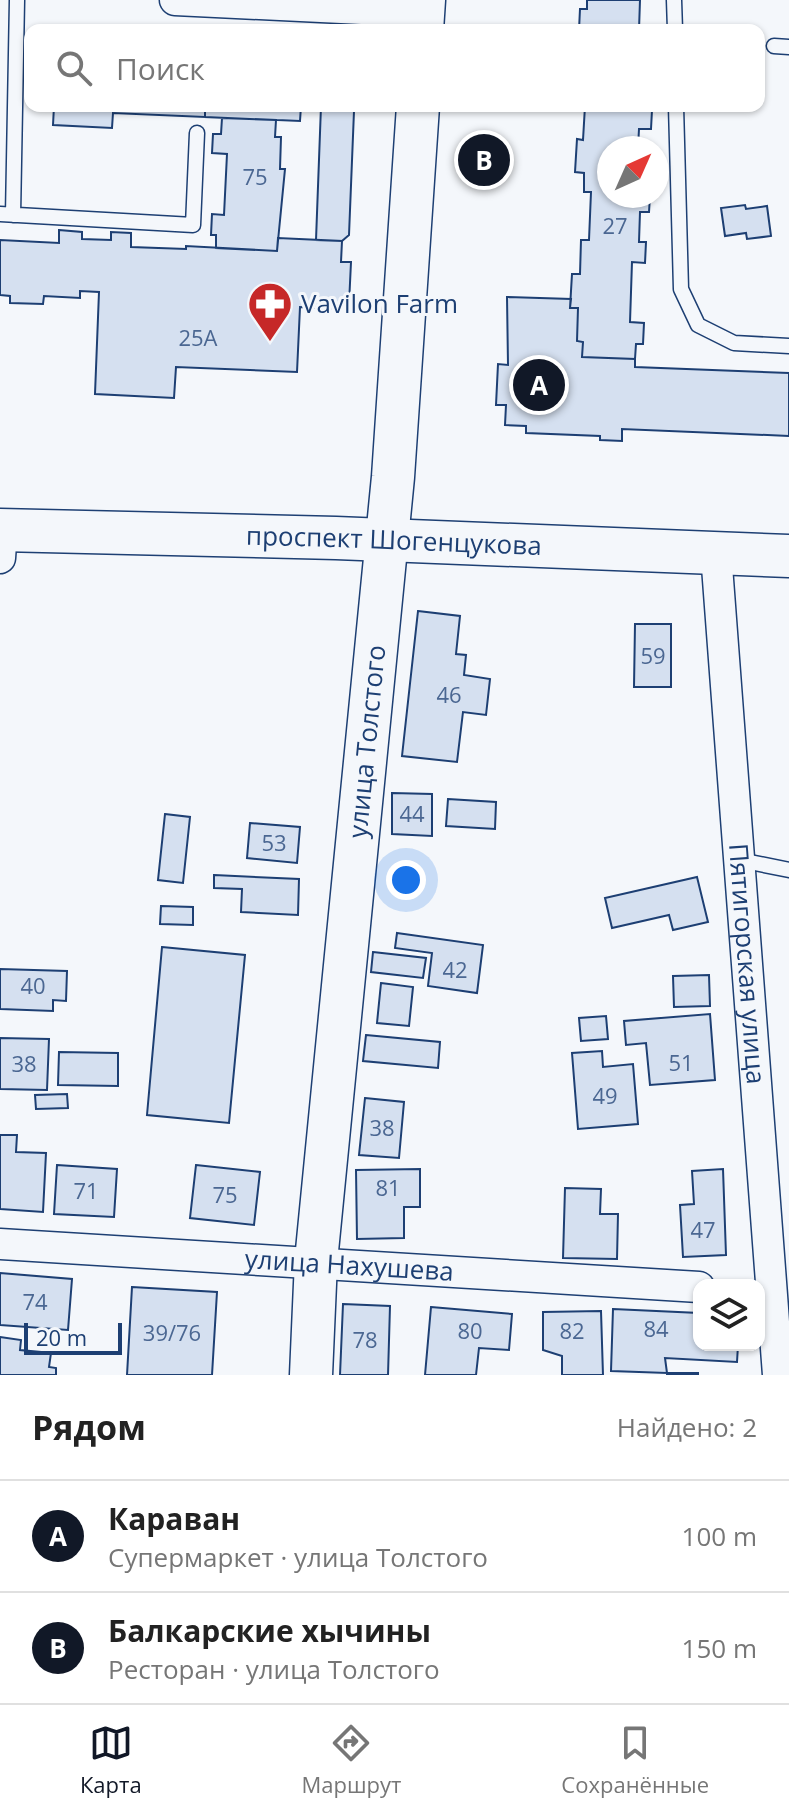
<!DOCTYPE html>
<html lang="ru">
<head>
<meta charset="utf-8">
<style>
	:root { --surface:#fff; --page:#f2f2f2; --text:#222; --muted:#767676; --line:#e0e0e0; --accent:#111827 }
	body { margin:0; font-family:"Open Sans",sans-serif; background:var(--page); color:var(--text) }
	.controls { position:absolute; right:24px; bottom:24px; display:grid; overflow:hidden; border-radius:16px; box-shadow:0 2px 6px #0004 }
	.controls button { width:72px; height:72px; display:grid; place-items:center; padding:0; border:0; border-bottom:2px solid var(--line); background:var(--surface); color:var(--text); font:40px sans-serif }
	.compass { position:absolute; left:597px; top:136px; width:72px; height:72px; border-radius:50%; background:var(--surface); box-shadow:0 2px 6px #0004; rotate:45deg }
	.scale { position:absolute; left:24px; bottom:20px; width:98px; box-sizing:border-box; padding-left:8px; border:4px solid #1d3f73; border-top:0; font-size:22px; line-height:28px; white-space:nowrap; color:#1d3f73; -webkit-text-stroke:6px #f4f7fb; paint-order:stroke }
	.you { position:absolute; left:406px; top:880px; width:28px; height:28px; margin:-20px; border:6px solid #fff; border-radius:50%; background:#1a73e8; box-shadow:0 0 0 12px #1a73e833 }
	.badge { display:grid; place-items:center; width:52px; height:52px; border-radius:50%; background:var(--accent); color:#fff; font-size:26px; font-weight:700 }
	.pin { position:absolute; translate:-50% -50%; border:4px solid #fff; box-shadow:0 2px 8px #0006 }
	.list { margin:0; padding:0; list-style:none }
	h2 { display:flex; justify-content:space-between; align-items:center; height:104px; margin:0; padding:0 32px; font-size:34px }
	h2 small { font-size:26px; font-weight:400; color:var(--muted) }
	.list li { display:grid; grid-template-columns:52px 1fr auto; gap:24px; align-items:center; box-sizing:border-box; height:112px; padding:0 32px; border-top:2px solid var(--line) }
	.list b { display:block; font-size:30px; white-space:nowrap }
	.list p { margin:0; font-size:26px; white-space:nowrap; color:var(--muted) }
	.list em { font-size:26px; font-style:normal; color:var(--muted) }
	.icon { flex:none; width:44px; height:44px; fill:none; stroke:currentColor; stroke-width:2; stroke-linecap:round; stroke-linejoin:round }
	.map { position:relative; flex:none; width:789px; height:1375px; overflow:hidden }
	.search { position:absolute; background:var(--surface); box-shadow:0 2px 6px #0004; left:24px; right:24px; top:24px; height:88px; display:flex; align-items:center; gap:20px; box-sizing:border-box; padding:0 28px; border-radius:16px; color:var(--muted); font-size:30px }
	.sheet { height:328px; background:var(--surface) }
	nav { display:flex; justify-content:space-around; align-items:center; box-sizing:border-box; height:112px; border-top:2px solid var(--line); background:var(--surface); font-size:22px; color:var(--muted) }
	nav a { display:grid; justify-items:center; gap:4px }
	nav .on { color:var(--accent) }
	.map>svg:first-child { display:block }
	.building { fill:#d5e0f0; stroke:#1d3f73; stroke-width:2 }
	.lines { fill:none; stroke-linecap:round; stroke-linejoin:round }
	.lane-casing { stroke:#1d3f73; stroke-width:17 }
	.street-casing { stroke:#1d3f73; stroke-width:33 }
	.secondary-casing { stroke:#1d3f73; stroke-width:45 }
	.lane { stroke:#f4f7fb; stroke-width:14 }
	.street { stroke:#f4f7fb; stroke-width:30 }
	.secondary { stroke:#f4f7fb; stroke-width:42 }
	.labels { text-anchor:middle; stroke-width:6; stroke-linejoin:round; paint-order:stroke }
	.number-label { font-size:22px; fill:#4b6792 }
	.poi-label { font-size:26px; fill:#1d3f73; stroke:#f4f7fb; text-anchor:start }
	.street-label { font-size:26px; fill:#1d3f73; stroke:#f4f7fb }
</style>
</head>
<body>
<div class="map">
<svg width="789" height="1375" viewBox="0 0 789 1375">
	<rect width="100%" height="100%" fill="#f4f7fb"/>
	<!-- building -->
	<path class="building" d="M587,0h53l-1,30h-60l1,-21h7z
		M54,106h151v11l-92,-4 -1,15 -59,-3z
		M205,106h96l-1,15 -95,-4z
		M321,106h28l5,5 -5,124 -7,6 -26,-1z
		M585,106h60v3l7,1 -1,19h-12l-1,19h-29v48h41l-1,16h-9l-1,30h7l-1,21 -13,-1 -2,60 14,1 -1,21h-7l-1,15 -53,-2 1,-15 -6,-1 1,-33h-8l2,-34h8l1,-34h8l2,-48h-7v-19l-9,-1 2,-33 6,1z
		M222,118l54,2 -1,17h6l-1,32h5l-8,82 -61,-3v-13h-5l1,-21 12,1 3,-61 -15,-1 1,-19h8z
		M745,205l1,4 21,-3 4,30 -24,3 -1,-6 -21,3 -4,-28z
		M59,230l23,2v7l29,1v-8l20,1v14l55,2v-3l91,5 1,-13 64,3 -1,21h10l-2,42 -11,-1v6l-38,-2 -3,65 -121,-5 -2,31 -79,-4 4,-102 -19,-1v7l-36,-2 -1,8 -33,-1v-7l-10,-1v-55l59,3z
		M507,297l64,2 -1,9h8l-1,33 6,1 -1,15 53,2v8l154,6v63l-167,-7v12l-22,-1v-4l-74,-3v-7l-21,-1 1,-20h-10l2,-41 10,1z
		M418,611l42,5 -4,38 10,1 -2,20 26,4 -4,36 -23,-3 -6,50 -55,-6z
		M635,624h36v63h-37z
		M392,793l40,1v42l-40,-2z
		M448,799l48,3 -1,27 -49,-3z
		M165,814l25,3 -7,66 -25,-3z
		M250,823l50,4 -3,36 -50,-5z
		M214,875l85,4 -1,36 -57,-3 1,-23 -28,-1z
		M697,877l11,45 -35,8 -4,-15 -57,13 -7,-30z
		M161,906l32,1v18l-33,-1z
		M397,933l86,12 -6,48 -49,-7 4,-33 -37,-5z
		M162,947l83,8 -16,168 -82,-8z
		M373,952l53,6 -3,20 -52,-6z
		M0,969l67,2 -1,30 -13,-1v11l-53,-2z
		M709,975l1,31 -36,1 -1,-31z
		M381,983l32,4 -4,39 -32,-3z
		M710,1014l5,66 -65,5 -4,-42 -20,2 -2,-24z
		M606,1016l2,23 -27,2 -2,-23z
		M366,1035l74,7 -2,26 -75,-7z
		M0,1038l49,1 -2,51 -47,-1z
		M602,1051l1,16 30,-3 5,60 -60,5 -6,-76z
		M59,1052l59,1v33l-60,-1z
		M67,1094l1,14 -32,1 -1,-14z
		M365,1098l39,4 -5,56 -40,-3z
		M0,1135h17l-1,17 30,1 -3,59 -43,-3z
		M57,1165l60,4 -3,48 -60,-3z
		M196,1165l64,7 -6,53 -64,-7z
		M420,1169v38h-16v31l-47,1 -1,-69z
		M723,1169l3,86 -43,2 -3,-52 14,-1 -2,-33z
		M565,1188l36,1 -1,25h18l-1,45 -54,-1z
		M0,1273l72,6 -4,51 -68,-5z
		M132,1287l85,5 -5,83h-85z
		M343,1304l47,2 -2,69h-48z
		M431,1307l81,7 -3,36 -30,-2 -3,27h-51z
		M613,1309l86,4v32h39l-1,17 -72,-4 2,15 -56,-2z
		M601,1311l2,64h-41v-19l-19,-6v-38z
		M0,1337l21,3 -1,10 31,3 -2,14 7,1v7h-56z
		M667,1373h31v2h-31z"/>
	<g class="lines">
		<!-- lane casing -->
		<g class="lane-casing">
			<path id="lane" d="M674,0l1,30
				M774,46l15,1
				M676,106l5,183 17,36 36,18 55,3
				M0,214l193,11 4,-92
				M13,215l4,-215
				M740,860l49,10"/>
		</g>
		<!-- street casing -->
		<g class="street-casing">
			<g id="street">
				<path d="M175,0l248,12"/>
				<path id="s1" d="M716,553l62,822"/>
				<path d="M0,558l2,-28"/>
				<path id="s2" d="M0,1244l699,43"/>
			</g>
		</g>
		<!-- secondary casing -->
		<g class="secondary-casing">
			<g id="secondary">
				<path d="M422,30l2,-30"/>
				<path id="s3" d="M0,530l336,8 453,18"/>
				<path id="s4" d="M311,1375l5,-114 77,-784 25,-371"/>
			</g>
		</g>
		<!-- lane -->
		<use href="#lane" class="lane"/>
		<!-- street -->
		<use href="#street" class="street"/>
		<!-- secondary -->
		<use href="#secondary" class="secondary"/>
	</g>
	<!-- icons -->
	<defs>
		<g id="pharmacy-pin" transform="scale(2.3)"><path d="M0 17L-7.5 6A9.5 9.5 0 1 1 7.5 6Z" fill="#c62828" stroke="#f4f7fb"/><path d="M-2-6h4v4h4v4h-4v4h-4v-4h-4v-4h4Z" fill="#fff"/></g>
	</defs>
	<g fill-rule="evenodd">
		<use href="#pharmacy-pin" x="270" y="304"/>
	</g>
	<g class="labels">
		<!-- number labels -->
		<g class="number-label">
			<text x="255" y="185">75</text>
			<text x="615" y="234">27</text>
			<text x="198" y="346">25А</text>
			<text x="653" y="664">59</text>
			<text x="449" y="703">46</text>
			<text x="412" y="822">44</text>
			<text x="274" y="851">53</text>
			<text x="455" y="978">42</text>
			<text x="33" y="994">40</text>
			<text x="681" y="1071">51</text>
			<text x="24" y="1072">38</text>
			<text x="605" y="1104">49</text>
			<text x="382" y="1136">38</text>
			<text x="388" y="1196">81</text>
			<text x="86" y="1199">71</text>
			<text x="225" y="1203">75</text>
			<text x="703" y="1238">47</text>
			<text x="35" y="1310">74</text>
			<text x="656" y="1337">84</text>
			<text x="470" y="1339">80</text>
			<text x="572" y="1339">82</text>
			<text x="172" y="1341">39/76</text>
			<text x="365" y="1348">78</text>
		</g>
		<!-- poi labels -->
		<g class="poi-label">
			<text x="301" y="313">Vavilon Farm</text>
		</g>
		<!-- street labels -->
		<g class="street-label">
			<text dy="9" stroke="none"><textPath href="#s3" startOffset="394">проспект Шогенцукова</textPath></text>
			<text dy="9" stroke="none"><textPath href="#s4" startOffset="636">улица Толстого</textPath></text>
			<text dy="9" stroke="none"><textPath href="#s1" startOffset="412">Пятигорская улица</textPath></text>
			<text dy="9" stroke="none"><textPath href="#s2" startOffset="350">улица Нахушева</textPath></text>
		</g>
	</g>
</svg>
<div class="controls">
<button><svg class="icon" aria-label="layers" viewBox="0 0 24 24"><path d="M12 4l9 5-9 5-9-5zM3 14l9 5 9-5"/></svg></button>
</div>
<svg class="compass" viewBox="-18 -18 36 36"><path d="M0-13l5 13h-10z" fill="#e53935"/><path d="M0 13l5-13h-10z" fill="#767676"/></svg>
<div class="scale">20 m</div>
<div class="you"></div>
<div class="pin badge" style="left:539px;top:385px">A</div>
<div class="pin badge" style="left:484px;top:160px">B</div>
<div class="search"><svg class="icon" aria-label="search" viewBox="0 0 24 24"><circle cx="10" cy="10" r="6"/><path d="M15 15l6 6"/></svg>Поиск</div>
</div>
<section class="sheet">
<h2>Рядом<small>Найдено: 2</small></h2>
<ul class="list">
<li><span class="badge">A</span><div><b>Караван</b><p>Супермаркет · улица Толстого</p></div><em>100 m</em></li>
<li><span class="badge">B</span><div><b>Балкарские хычины</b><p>Ресторан · улица Толстого</p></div><em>150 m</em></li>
</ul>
</section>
<nav>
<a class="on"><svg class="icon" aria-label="map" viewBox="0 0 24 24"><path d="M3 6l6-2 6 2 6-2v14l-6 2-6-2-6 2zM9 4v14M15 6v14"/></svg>Карта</a>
<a><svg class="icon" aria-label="directions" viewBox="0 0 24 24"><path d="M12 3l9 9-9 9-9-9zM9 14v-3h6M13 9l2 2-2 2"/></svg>Маршрут</a>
<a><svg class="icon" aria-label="saved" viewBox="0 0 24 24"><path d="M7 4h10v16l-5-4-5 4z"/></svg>Сохранённые</a>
</nav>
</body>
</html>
